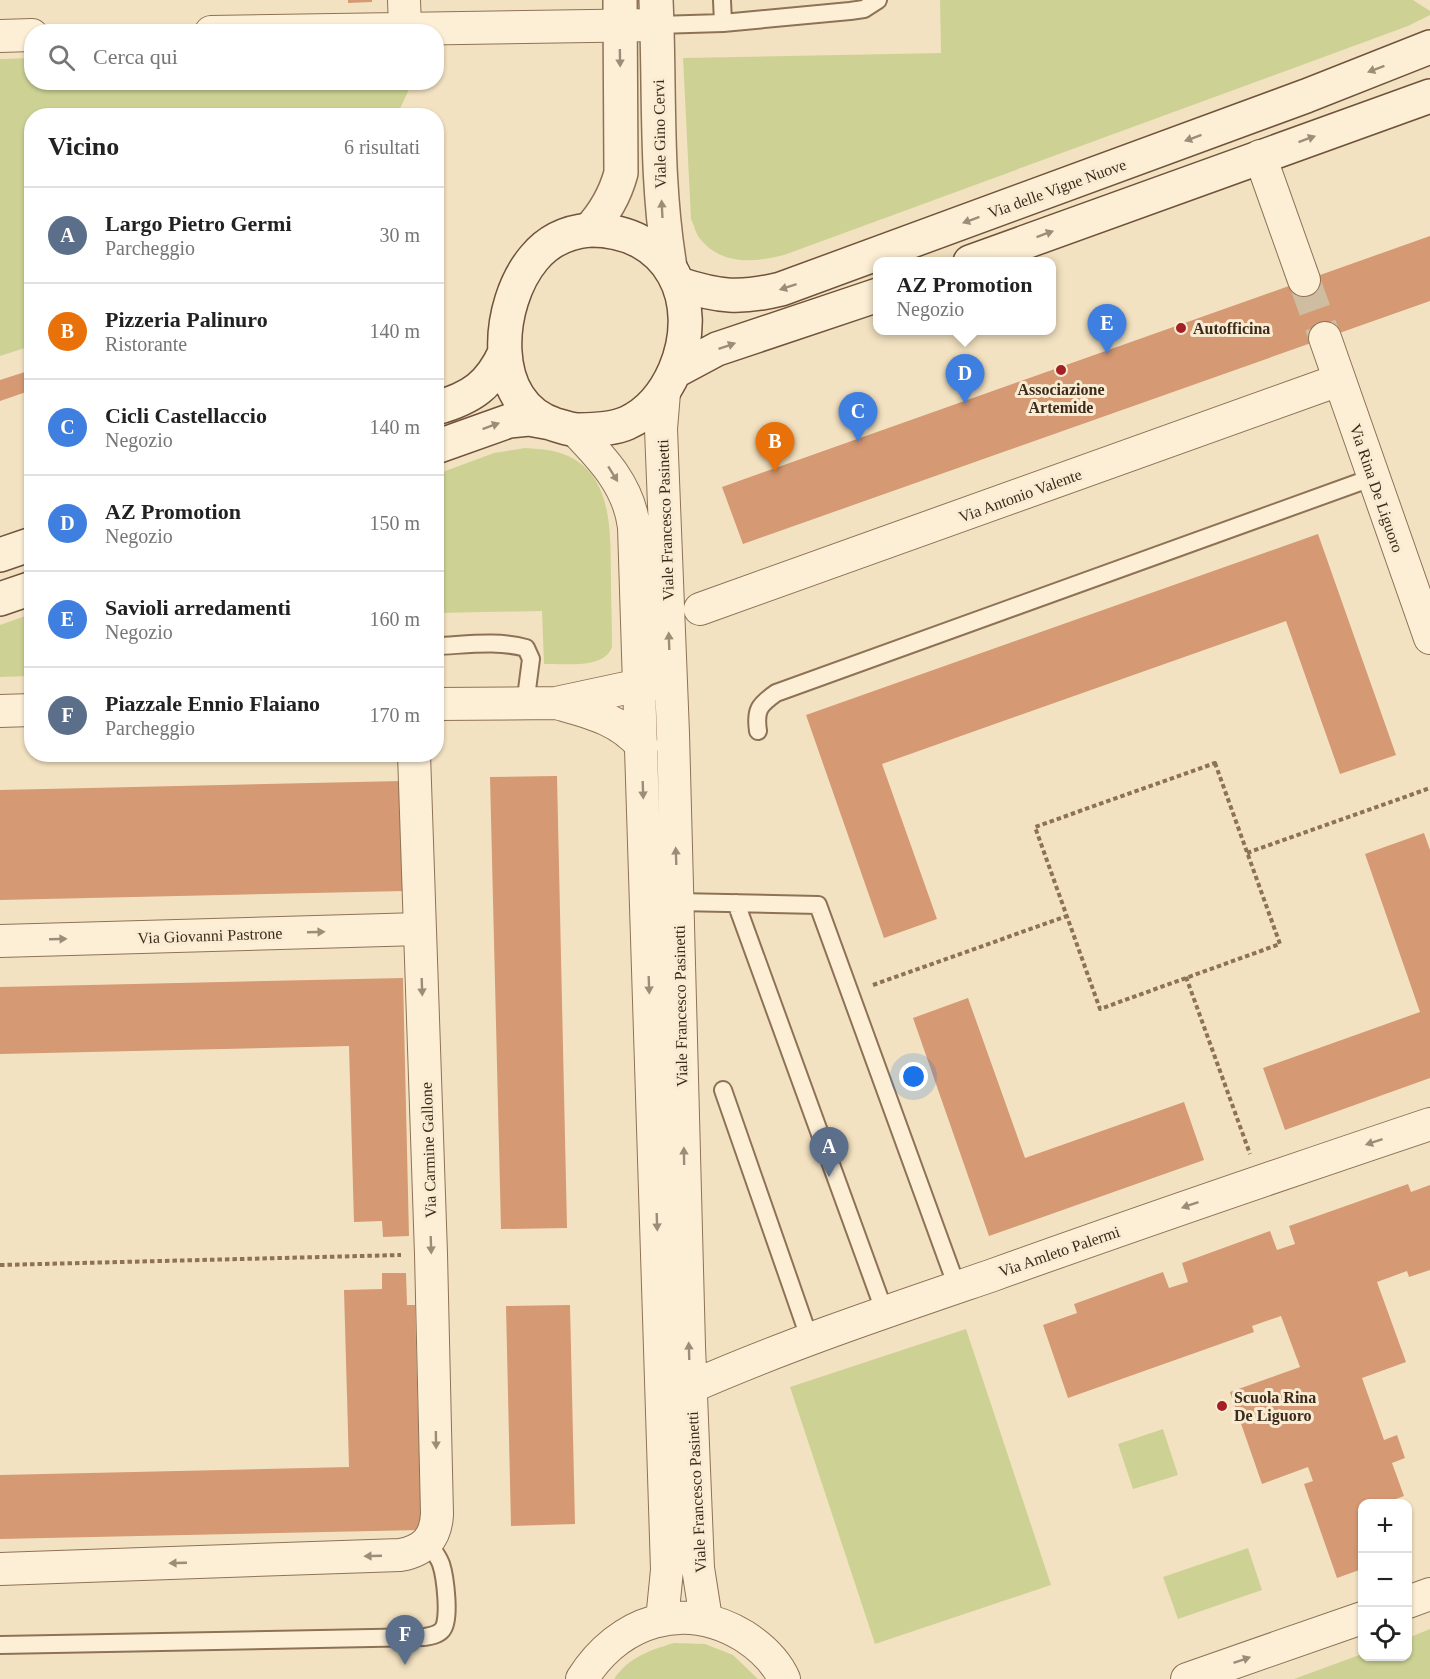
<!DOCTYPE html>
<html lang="it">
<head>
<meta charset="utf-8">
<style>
	:root { --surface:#fff; --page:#f6f6f6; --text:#222; --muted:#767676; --line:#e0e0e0; --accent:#a42025 }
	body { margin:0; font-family:Georgia,serif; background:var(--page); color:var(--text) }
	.controls { position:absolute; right:18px; bottom:18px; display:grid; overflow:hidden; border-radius:12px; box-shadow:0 2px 4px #0004 }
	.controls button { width:54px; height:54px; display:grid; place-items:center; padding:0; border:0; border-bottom:2px solid var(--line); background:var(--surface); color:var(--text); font:30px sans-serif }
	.you { position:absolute; left:914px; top:1077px; width:21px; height:21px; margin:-15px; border:4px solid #fff; border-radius:50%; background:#1a73e8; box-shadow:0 0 0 9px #1a73e833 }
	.badge { display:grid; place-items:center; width:39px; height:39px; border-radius:50%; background:var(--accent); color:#fff; font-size:20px; font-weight:700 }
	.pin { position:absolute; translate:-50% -50px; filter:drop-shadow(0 2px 3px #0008) }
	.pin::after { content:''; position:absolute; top:32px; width:21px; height:18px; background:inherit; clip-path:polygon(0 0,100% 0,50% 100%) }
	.popup { position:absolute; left:873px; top:257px; width:183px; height:78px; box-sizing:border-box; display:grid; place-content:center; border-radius:12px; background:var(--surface); filter:drop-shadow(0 2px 4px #0005); font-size:20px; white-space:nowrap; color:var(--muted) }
	.popup b { font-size:22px; color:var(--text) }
	.popup::after { content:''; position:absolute; left:50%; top:100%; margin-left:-12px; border:12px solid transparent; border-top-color:var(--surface) }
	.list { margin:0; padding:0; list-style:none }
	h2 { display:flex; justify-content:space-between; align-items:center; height:78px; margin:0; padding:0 24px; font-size:26px }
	h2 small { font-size:20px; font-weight:400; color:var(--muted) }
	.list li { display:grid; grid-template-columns:39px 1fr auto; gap:18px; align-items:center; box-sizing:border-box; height:96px; padding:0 24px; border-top:2px solid var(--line) }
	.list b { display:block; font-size:22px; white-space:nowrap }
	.list p { margin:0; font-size:20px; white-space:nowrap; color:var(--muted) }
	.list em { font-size:20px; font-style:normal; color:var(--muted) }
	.icon { flex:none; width:33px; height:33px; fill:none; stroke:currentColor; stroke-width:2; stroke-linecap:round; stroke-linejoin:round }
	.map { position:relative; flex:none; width:1430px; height:1679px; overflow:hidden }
	.search { position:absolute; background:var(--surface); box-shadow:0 2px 4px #0004; left:24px; top:24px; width:420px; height:66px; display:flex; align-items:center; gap:15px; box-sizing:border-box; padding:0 21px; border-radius:24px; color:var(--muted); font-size:22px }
	.panel { position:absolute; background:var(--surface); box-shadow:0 2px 4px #0004; left:24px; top:108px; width:420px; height:654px; border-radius:24px }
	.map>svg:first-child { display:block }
	.green { fill:#cdd294 }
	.building { fill:#d59973 }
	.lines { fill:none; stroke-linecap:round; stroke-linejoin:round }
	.minor-tunnel { stroke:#cebda0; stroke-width:32; stroke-dasharray:32 16; stroke-linecap:butt }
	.service-casing { stroke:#8e7256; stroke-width:20 }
	.minor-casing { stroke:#8e7256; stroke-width:34 }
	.tertiary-casing { stroke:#8e7256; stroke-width:36 }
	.secondary-casing { stroke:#70533a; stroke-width:36 }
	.path { stroke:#8e7256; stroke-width:4; stroke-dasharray:4.5 3; stroke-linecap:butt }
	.service { stroke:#fcefd6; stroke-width:16 }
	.minor { stroke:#fcefd6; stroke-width:32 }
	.tertiary { stroke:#fcefd6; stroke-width:33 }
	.secondary { stroke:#fcefd6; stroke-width:33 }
	.oneway { fill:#9c8d79 }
	.poi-dot { fill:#a42025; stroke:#f9ecd2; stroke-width:2 }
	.labels { text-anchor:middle; stroke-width:6; stroke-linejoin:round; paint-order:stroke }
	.street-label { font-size:16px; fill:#3c2b1c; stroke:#f9ecd2 }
	.poi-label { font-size:16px; font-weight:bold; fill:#3c2b1c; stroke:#f9ecd2; text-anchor:start }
</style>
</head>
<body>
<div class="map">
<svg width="1430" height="1679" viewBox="0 0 1430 1679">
	<rect width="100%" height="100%" fill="#f3e2c1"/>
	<!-- green -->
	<path class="green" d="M940,0h473l17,11v4l-22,11 -624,229c-28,7 -61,11 -83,-15 -5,-5 -7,-15 -10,-21l-8,-161 258,-5z
		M31,58l1,24 380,1 -15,32 -365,1 -1,230 -31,10v-297z
		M525,448c17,1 34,2 49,11 40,24 36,78 37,118 0,23 1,47 1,70 -8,23 -48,16 -68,17l-2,-53 -105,2v-139l57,-21z
		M31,614v62l-31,1v-52z
		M966,1329l85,256 -176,59 -85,-257z
		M1163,1429l15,46 -45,14 -15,-45z
		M1248,1548l14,42 -84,29 -15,-42z
		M1430,1629v50h-136l68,-25v2h46v-18z
		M674,1643l31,1 28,11 25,24h-144c15,-22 36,-29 60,-36z"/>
	<!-- building -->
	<path class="building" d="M348,0h24v2l-24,1z
		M1430,236v65l-687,243 -21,-57z
		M28,371l4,10v9l-32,11v-21z
		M1318,534l78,221 -56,19 -54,-153 -404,143 55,155 -53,19 -78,-223z
		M557,776l10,452 -66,1 -11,-452z
		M402,781l3,110 -405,9v-110z
		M1424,833l6,17v228l-145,52 -22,-62 157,-56 -55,-158z
		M403,978l6,258 -26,1 -1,-16 -28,1 -5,-176 -349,8v-67z
		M968,998l57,160 159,-56 20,58 -215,76 -76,-218z
		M1408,1184l3,8 19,-7v85l-21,7 -2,-6 -30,11 29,80 -44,16 22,62 13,-5 8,23 -13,5 12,33 -22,8h-20v65l-25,9 -33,-94 9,-3 -5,-14 -46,17 -32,-92 70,-25 -19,-51 -29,10 2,6 -186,66 -25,-73 34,-12 -3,-9 89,-32 6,16 19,-6 -6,-19 88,-32 7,19 18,-6 -6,-18z
		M382,1273h24l1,32h8l6,225 -421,9v-64l349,-8 -5,-177 38,-1z
		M570,1305l5,219 -64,2 -5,-220z"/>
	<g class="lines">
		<!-- minor-tunnel -->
		<path class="minor-tunnel" d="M1304,280l21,58"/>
		<!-- service casing -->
		<g class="service-casing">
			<path id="service" d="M722,0l1,23
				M657,25l66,-2 127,-12 14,-2 14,-9
				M436,646c29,-1 62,-6 90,2l5,11 -6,46
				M758,731c-3,-21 1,-26 18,-38l598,-216
				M677,902l141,3 139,382
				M736,903l149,410
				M723,1090l87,250
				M0,1645l424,-8c6,-1 14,-2 18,-7 9,-9 3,-54 -1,-66 -3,-8 -8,-14 -13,-21"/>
		</g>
		<!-- minor casing -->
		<g class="minor-casing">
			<path id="minor" d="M404,0l1,27
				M211,32l446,-7
				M0,36l32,-1
				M1260,156l44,124
				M1325,338l105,300
				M664,393l-3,36 12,304 16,613 9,222 8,51
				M575,430c27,28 54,56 59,97l33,1043 -5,50
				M700,609l639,-229
				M436,704l120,-1 84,-18 19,-1
				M560,704c32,9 60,16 82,42
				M0,711l32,-1
				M0,941l420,-12
				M691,1387c98,-43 200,-77 302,-112 145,-52 291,-102 437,-151
				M0,1569l400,-14c24,-4 36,-17 37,-41l-6,-260 -17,-500
				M1408,1602l22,-8
				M582,1679c37,-58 101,-80 162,-43 17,11 32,25 40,43
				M1187,1679l175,-61"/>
		</g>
		<!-- tertiary casing -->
		<g class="tertiary-casing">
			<path id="tertiary" d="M656,0c4,89 -1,178 14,267
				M589,230c16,-17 26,-35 32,-57l-1,-173"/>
		</g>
		<!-- secondary casing -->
		<g class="secondary-casing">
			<path id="secondary" d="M589,230c81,-1 115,71 86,140 -10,23 -24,42 -48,53 -14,6 -33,7 -49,7 -7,0 -15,-3 -22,-5 -69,-21 -60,-122 -22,-167 14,-17 34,-26 55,-28z
				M970,262l460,-166
				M679,284c40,13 61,15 102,5l525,-193 124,-49
				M674,372l43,-23 161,-54
				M436,408c36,-10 54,-23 69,-56
				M436,447l73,-26 20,-2 22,4
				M0,555l32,-11
				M0,599l32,-11"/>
		</g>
		<!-- path -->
		<path class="path" d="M1215,763l65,181 -180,65 -65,-182z
			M1247,853l183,-65
			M1186,977l64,177
			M873,985l194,-69
			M0,1265l401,-10"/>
		<!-- service -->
		<use href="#service" class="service"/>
		<!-- minor -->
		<use href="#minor" class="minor"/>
		<!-- tertiary -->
		<use href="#tertiary" class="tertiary"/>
		<!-- secondary -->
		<use href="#secondary" class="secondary"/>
	</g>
	<!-- one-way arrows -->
	<defs><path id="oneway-solid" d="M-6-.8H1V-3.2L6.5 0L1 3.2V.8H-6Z" transform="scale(1.5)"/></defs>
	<g class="oneway">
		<use href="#oneway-solid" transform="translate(620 58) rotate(89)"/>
		<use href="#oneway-solid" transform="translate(1376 69) rotate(159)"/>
		<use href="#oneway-solid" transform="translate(1193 138) rotate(160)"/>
		<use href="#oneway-solid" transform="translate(1307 139) rotate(-20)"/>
		<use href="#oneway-solid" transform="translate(662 209) rotate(-93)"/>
		<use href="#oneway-solid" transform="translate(971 220) rotate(160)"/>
		<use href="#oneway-solid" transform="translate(1045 234) rotate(-20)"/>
		<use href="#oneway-solid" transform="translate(788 287) rotate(162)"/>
		<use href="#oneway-solid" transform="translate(727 346) rotate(-19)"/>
		<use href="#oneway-solid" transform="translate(491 426) rotate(-20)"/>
		<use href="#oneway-solid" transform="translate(613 474) rotate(58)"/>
		<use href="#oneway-solid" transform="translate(669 641) rotate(-92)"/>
		<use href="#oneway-solid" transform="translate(643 790) rotate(88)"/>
		<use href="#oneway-solid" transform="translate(676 856) rotate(-92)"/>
		<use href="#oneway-solid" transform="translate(316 932) rotate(-2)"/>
		<use href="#oneway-solid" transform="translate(58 939) rotate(-2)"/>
		<use href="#oneway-solid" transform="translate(649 985) rotate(88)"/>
		<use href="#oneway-solid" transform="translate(422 987) rotate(88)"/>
		<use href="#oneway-solid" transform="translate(1374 1142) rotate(162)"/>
		<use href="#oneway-solid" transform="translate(684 1156) rotate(-91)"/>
		<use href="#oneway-solid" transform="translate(1190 1205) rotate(161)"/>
		<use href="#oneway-solid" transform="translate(657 1222) rotate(88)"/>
		<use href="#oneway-solid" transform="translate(431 1245) rotate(88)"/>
		<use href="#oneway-solid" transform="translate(689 1351) rotate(-92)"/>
		<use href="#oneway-solid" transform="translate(436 1440) rotate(89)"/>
		<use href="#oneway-solid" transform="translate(373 1556) rotate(178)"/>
		<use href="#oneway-solid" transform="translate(178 1563) rotate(178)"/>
		<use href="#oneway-solid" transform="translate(1242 1660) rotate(-19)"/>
	</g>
	<!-- markers -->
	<g class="poi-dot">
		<circle cx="1181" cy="328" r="6"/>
		<circle cx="1061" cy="370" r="6"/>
		<circle cx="1222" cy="1406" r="6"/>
	</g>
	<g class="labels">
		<!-- street labels -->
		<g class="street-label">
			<text transform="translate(659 134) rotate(-91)" y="6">Viale Gino Cervi</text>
			<text transform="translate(1057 188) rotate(-20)" y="6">Via delle Vigne Nuove</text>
			<text transform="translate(1377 488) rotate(71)" y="6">Via Rina De Liguoro</text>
			<text transform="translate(1020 495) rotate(-20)" y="6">Via Antonio Valente</text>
			<text transform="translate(665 520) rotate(-92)" y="6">Viale Francesco Pasinetti</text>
			<text transform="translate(210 935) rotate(-2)" y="6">Via Giovanni Pastrone</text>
			<text transform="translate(680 1006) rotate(-91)" y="6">Viale Francesco Pasinetti</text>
			<text transform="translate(428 1150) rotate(-92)" y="6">Via Carmine Gallone</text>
			<text transform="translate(1059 1251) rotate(-19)" y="6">Via Amleto Palermi</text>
			<text transform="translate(696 1492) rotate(-93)" y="6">Viale Francesco Pasinetti</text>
		</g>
		<!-- poi labels -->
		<g class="poi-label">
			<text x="1193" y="334">Autofficina</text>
			<text x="1061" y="395" text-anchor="middle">Associazione<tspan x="1061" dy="18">Artemide</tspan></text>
			<text x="1234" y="1403">Scuola Rina<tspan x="1234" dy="18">De Liguoro</tspan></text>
		</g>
	</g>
</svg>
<div class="controls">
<button>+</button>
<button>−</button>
<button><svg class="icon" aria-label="locate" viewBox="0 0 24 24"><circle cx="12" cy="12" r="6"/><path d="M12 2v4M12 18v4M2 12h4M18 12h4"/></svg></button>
</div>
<div class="you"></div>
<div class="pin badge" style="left:829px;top:1177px;background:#5c6f8a">A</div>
<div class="pin badge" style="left:775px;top:472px;background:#e8710a">B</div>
<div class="pin badge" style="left:858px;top:442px;background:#3f7fe0">C</div>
<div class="pin badge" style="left:965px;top:404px;background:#3f7fe0">D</div>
<div class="popup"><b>AZ Promotion</b>Negozio</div>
<div class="pin badge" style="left:1107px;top:354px;background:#3f7fe0">E</div>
<div class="pin badge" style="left:405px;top:1665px;background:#5c6f8a">F</div>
<div class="search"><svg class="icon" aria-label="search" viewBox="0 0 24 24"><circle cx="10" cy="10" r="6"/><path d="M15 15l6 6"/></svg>Cerca qui</div>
<section class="panel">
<h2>Vicino<small>6 risultati</small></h2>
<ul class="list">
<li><span class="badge" style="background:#5c6f8a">A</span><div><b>Largo Pietro Germi</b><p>Parcheggio</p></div><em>30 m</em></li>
<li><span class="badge" style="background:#e8710a">B</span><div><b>Pizzeria Palinuro</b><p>Ristorante</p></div><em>140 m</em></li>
<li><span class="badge" style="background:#3f7fe0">C</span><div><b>Cicli Castellaccio</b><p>Negozio</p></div><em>140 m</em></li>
<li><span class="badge" style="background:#3f7fe0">D</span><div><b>AZ Promotion</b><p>Negozio</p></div><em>150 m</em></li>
<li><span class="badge" style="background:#3f7fe0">E</span><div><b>Savioli arredamenti</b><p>Negozio</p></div><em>160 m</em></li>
<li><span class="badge" style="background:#5c6f8a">F</span><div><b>Piazzale Ennio Flaiano</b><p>Parcheggio</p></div><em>170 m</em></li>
</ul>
</section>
</div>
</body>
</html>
